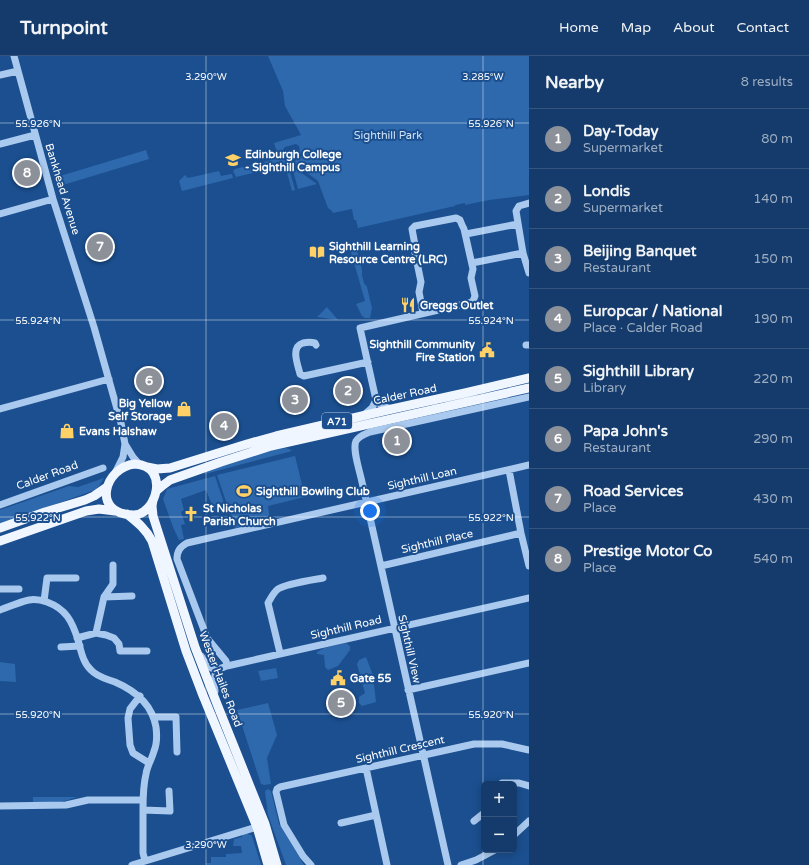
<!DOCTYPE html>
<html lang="en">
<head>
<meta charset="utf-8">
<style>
	:root { --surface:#143b6b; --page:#214673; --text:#f1f3f6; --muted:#9dadc1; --line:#33557e; --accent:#8c9099 }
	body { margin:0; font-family:"Varela Round",sans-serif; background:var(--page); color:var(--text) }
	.controls { position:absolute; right:12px; bottom:12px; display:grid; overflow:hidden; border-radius:6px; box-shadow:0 2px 10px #0003 }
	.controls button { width:36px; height:36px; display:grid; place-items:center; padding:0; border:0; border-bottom:1px solid var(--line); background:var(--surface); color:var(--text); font:20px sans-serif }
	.you { position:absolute; left:370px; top:455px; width:14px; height:14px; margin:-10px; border:3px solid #fff; border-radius:50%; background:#1a73e8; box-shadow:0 0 0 6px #1a73e833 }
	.badge { display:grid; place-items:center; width:26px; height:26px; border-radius:50%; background:var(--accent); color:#fff; font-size:13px; font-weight:700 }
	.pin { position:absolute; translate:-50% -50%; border:2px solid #fff; box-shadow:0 1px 4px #0006 }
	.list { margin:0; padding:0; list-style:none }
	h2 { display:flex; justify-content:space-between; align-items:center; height:52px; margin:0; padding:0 16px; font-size:17px }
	h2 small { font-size:13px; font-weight:400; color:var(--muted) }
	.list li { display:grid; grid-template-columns:26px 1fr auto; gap:12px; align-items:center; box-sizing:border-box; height:60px; padding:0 16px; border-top:1px solid var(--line) }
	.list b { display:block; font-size:15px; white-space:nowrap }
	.list p { margin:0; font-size:13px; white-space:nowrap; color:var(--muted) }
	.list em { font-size:13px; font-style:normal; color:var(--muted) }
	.map { position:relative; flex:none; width:529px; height:809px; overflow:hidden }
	header { display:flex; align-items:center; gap:24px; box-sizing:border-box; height:56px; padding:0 20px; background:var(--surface); border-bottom:1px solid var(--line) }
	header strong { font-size:19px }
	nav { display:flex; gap:22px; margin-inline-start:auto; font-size:14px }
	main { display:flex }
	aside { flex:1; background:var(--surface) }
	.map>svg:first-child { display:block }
	.green { fill:#2e69ad }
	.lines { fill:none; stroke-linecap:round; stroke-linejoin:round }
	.minor { stroke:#a9c9ee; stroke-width:7 }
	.major { stroke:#f0f6ff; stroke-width:9 }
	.ticks { fill:none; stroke:#fff; stroke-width:1; stroke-opacity:0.45 }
	.labels { text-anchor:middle; stroke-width:4; stroke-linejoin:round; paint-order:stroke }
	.shield { fill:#1b4f8f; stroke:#bbcadd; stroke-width:1 }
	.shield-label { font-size:10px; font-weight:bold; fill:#fff }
	.park-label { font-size:11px; fill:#cfe3fa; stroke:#1b4f8f }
	.poi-label { font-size:11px; font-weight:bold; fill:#fff; stroke:#1b4f8f; text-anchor:start }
	.street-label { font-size:11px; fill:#fff; stroke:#1b4f8f }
	.ticks-label { font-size:10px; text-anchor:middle; fill:#fff; stroke:#1b4f8f; stroke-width:4; stroke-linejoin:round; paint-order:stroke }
</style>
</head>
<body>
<header>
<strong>Turnpoint</strong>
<nav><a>Home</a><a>Map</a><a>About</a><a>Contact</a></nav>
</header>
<main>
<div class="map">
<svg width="529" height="809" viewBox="0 0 529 809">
	<rect width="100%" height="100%" fill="#1b4f8f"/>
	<!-- green -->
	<path class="green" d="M268,0h261v139l-40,5 -24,5v-2l-10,2v1l-97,22 -2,-8h-2l-2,-11 -19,4 -1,-2 -4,-3 -10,-27 -24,-18 6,-10 -1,-7 -3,-2 -11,3 -3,4 -5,2 -3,-10 27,-8 -16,-29 -2,-15z
		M146,94l3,9 -86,26 -3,-9z
		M283,100l3,2 9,32 -3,1 -7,-26 -19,4 -2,-7z
		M259,107l2,8 -25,6 -3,-6 2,-2z
		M292,111h1l24,17 -19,5z
		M219,115l2,5 10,-2h1l1,4 -51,13 -3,-10 6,-6 3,3z
		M355,187l7,27v5l2,8 3,4 5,21 -2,10h-5l-3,-2 -6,-12 9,-3 -16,-56z
		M327,251l11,13 -21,-3z
		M286,392l3,1 3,2 -87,23 -1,-1 2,-2 61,-20z
		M295,400l10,41 -37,9 2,14 -35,8 -18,-53z
		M215,420l11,33 -11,3 -9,-22 -25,9 3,11 -3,2 4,12 -4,1 3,14 -5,1 -6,-13 -10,-28 4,-10z
		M104,422l-5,8 -4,4 -95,34v-14l69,-24 9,1z
		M346,587l4,3v4l-12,16 -10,4 -3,-3 -1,-12 -7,-1v-2l7,-4z
		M366,601l7,18 3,27 -14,4 -3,-3v-6l6,-4 -8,-29 2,-4z
		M0,606l15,2 1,18 -16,-1z
		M276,612l2,10 -17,3 -3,-10z
		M268,647l9,32 -10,23 4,26 -7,1 -3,-1 -24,-74z
		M268,733l3,2 8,33 25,41h-18l-18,-50 -3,-24z
		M33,741h44l-15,5h-29z
		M245,777l6,2 1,1 9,29h-70h15v-2h5v-6h15v-3l16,-1 -1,-7h-8l1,-7 8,-2v-3z"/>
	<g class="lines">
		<!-- minor -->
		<path class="minor" d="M14,0l39,143 41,128 27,96 4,21 -2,13 -8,16
			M0,19l18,-4
			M0,88l35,-9
			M529,147l-10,3 -3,5 7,42 6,20
			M0,158l53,-15
			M466,178l52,-10
			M472,207l51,-10
			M316,289l-1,-2c-4,-1 -7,-1 -12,0 -13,4 -5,22 -3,31l4,2 64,-14
			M526,289h3
			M0,353l109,-30
			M392,353l-10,-3 -6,-6 -16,-72 109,-25 4,-2 2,-5 -4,-18 2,-9 -9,-40 -2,-4 -2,-5 -4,-2 -41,8 -3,3 3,16 -1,3 7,34 -2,10 4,21
			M364,359l8,-7 4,-8
			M125,388l8,13 7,8
			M509,414l12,63 8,33
			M0,449l103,-37
			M381,510l140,-33
			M0,533h19
			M104,541l28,-1
			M44,545l3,-23h29
			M0,554c9,-3 19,-8 29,-10 6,-1 12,0 18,2 19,7 25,19 31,38 3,11 5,23 13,30 6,7 16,9 24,12 21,9 37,22 41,45 1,8 1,17 -2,24 -2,8 -7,15 -8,23 -3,12 -3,24 -3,36 0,14 0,28 0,43l2,8
			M96,577l8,-36 9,-13v-19
			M77,582l19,-5 10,2 8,3 5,6 1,7h27
			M61,591l19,-1
			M280,597l-12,-50c3,-5 5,-10 10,-14 7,-5 34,-9 45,-11
			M201,600c4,6 8,14 16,13 3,0 7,-2 10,-3l302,-68
			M227,610l-1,-5 -19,-23 -30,-79c0,-8 3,-12 10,-16l342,-78
			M408,634l121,-27
			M215,635l-1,-10 2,-11
			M140,640l-10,13 -2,9 2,27 3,8 16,10
			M154,661h22l1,35
			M366,712l21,97
			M502,728v-1h17l10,3
			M0,750l66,-1 22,-5h55
			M143,754l27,1 -1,-20
			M474,765l10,-8
			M341,767l35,-8
			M514,779l15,-14
			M132,809l128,-39
			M311,809l-8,-9 -19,-31 -8,-33 1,-3 3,-2 194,-43h28l27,6
			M448,809l-86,-383c-2,-10 -10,-33 -6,-41 3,-5 9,-7 14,-9l159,-35
			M461,809l15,-5 19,-10"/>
		<!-- major -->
		<path class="major" d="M135,408c36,2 21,52 -2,51 -42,-1 -29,-48 2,-51z
			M147,411l10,2 13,-1 77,-24 29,-8 116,-27 73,-16 64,-15
			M156,435l6,-5 8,-6 51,-18 50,-16 258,-58
			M153,444l-1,6 1,10 42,131 22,57 48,120 12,41
			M127,458c10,8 19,15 25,27l34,110 16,42 55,134 11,38
			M0,472l45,-16 40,-12 9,-4 13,-9
			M0,485l86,-30 13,-2 16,2"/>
	</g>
	<!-- ticks -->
	<path class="ticks" d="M206,0v809M483,0v809M0,67h529M0,264h529M0,461h529M0,658h529"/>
	<!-- icons -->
	<defs>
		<g id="university-bare" transform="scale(1.2)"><path d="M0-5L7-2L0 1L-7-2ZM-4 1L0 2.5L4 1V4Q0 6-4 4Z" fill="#ffd166" stroke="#1b4f8f" stroke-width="2.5" paint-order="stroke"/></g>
		<g id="library-bare" transform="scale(1.2)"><path d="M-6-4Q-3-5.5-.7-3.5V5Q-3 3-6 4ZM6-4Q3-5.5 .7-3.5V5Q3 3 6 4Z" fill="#ffd166" stroke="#1b4f8f" stroke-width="2.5" paint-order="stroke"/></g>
		<g id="restaurant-bare" transform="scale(1.2)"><path d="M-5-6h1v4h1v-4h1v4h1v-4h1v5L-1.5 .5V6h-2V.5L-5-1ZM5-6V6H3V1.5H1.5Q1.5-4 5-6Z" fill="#ffd166" stroke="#1b4f8f" stroke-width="2.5" paint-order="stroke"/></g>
		<g id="civic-bare" transform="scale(1.2)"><path d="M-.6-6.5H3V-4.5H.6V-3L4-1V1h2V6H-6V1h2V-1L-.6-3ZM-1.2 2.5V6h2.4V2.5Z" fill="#ffd166" stroke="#1b4f8f" stroke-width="2.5" paint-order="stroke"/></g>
		<g id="shop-bare" transform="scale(1.2)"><path d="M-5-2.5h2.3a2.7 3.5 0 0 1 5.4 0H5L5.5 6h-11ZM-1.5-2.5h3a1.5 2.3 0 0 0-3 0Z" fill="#ffd166" stroke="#1b4f8f" stroke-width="2.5" paint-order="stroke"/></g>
		<g id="stadium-bare" transform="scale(1.2)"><path d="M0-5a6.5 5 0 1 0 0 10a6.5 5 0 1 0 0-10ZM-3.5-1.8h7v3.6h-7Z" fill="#ffd166" stroke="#1b4f8f" stroke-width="2.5" paint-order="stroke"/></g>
		<g id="church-bare" transform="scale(1.2)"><path d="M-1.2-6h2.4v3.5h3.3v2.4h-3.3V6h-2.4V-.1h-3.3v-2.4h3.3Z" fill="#ffd166" stroke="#1b4f8f" stroke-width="2.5" paint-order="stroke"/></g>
	</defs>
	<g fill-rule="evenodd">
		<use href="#university-bare" x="233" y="104"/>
		<use href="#library-bare" x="317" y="196"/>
		<use href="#restaurant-bare" x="408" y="249"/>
		<use href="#civic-bare" x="487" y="294"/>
		<use href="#shop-bare" x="184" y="353"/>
		<use href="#shop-bare" x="67" y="375"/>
		<use href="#stadium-bare" x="244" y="435"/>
		<use href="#church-bare" x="191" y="458"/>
		<use href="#civic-bare" x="338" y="622"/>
	</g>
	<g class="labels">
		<!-- shield labels -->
		<rect class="shield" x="322" y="357" width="30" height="16" rx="3"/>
		<g class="shield-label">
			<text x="337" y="369">A71</text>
		</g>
		<!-- park labels -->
		<g class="park-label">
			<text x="388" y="83">Sighthill Park</text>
		</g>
		<!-- poi labels -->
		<g class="poi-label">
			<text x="245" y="102">Edinburgh College<tspan x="245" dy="13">- Sighthill Campus</tspan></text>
			<text x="329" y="194">Sighthill Learning<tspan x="329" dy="13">Resource Centre (LRC)</tspan></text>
			<text x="420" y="253">Greggs Outlet</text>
			<text x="475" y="292" text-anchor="end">Sighthill Community<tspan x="475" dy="13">Fire Station</tspan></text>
			<text x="172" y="351" text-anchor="end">Big Yellow<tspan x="172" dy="13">Self Storage</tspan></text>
			<text x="79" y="379">Evans Halshaw</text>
			<text x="256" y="439">Sighthill Bowling Club</text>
			<text x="203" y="456">St Nicholas<tspan x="203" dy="13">Parish Church</tspan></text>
			<text x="350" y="626">Gate 55</text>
		</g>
		<!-- street labels -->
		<g class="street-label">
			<text transform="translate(63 133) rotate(73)" y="4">Bankhead Avenue</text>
			<text transform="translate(405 338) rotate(-12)" y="4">Calder Road</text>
			<text transform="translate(47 419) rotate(-20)" y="4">Calder Road</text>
			<text transform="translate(422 422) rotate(-13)" y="4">Sighthill Loan</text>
			<text transform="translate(437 485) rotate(-13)" y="4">Sighthill Place</text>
			<text transform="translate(346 571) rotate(-13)" y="4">Sighthill Road</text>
			<text transform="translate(410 593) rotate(77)" y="4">Sighthill View</text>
			<text transform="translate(221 623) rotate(69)" y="4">Wester Hailes Road</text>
			<text transform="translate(400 693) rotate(-13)" y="4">Sighthill Crescent</text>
		</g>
	</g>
	<g class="ticks-label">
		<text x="206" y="24">3.290°W</text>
		<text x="483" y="24">3.285°W</text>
		<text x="38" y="71">55.926°N</text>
		<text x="491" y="71">55.926°N</text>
		<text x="38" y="268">55.924°N</text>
		<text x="491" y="268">55.924°N</text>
		<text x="38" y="465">55.922°N</text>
		<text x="491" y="465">55.922°N</text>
		<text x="38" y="662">55.920°N</text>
		<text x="491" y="662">55.920°N</text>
		<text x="206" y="792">3.290°W</text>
	</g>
</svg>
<div class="controls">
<button>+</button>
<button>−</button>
</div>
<div class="you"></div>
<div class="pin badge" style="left:397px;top:385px">1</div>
<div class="pin badge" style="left:348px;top:335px">2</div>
<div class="pin badge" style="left:295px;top:344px">3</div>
<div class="pin badge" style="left:224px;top:370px">4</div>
<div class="pin badge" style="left:341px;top:647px">5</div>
<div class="pin badge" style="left:149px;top:325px">6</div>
<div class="pin badge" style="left:100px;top:191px">7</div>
<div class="pin badge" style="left:27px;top:117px">8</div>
</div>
<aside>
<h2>Nearby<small>8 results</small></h2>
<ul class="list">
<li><span class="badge">1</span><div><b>Day-Today</b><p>Supermarket</p></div><em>80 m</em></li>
<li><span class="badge">2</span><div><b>Londis</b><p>Supermarket</p></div><em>140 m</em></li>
<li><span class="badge">3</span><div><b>Beijing Banquet</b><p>Restaurant</p></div><em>150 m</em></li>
<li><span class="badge">4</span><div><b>Europcar / National</b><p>Place · Calder Road</p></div><em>190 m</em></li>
<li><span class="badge">5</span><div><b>Sighthill Library</b><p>Library</p></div><em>220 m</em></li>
<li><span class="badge">6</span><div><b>Papa John's</b><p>Restaurant</p></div><em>290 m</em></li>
<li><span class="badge">7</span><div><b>Road Services</b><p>Place</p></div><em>430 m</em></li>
<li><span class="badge">8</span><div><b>Prestige Motor Co</b><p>Place</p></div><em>540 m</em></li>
</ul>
</aside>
</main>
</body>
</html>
